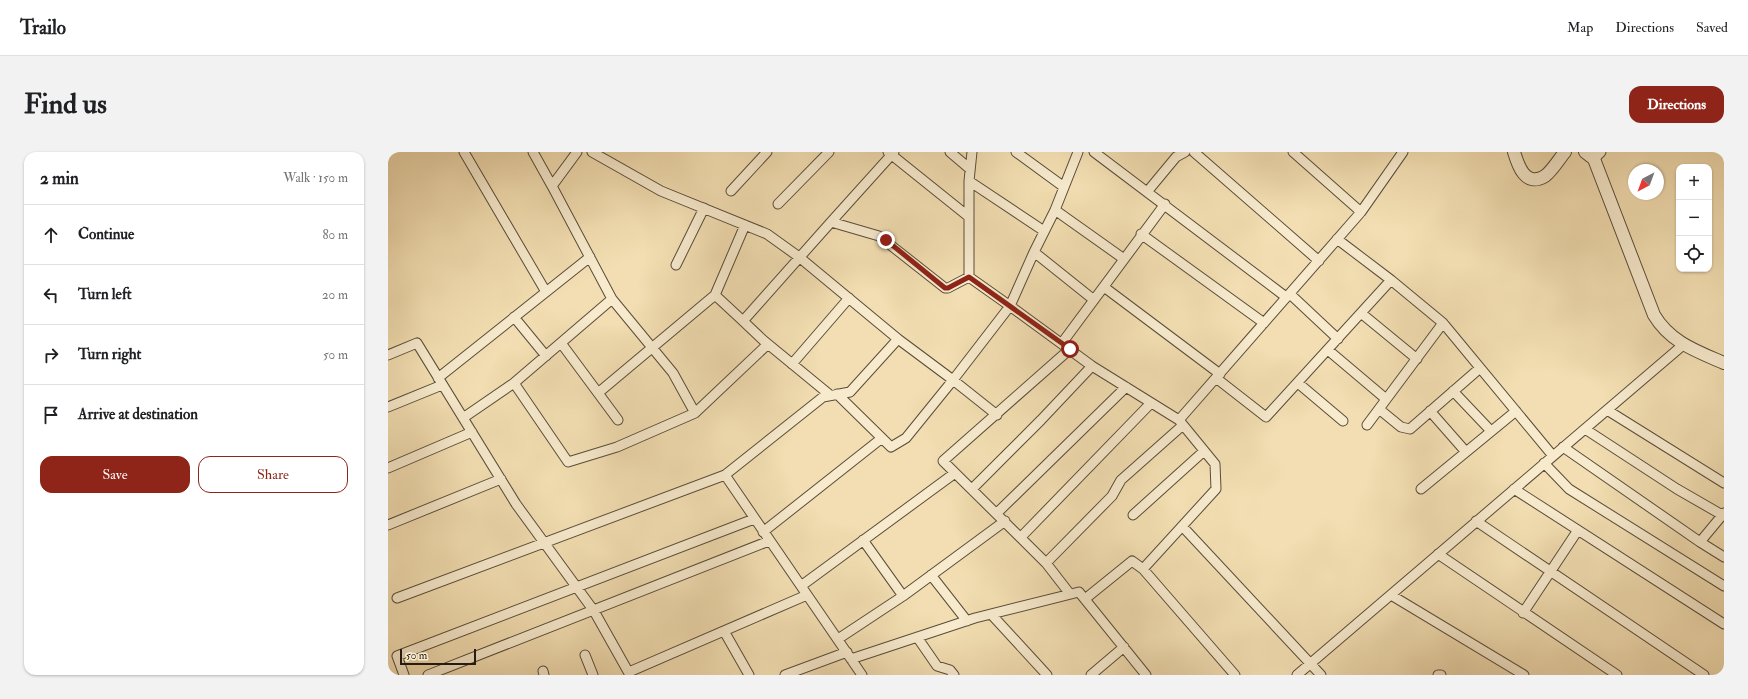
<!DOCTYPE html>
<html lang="en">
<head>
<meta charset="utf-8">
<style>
	:root { --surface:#fff; --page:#f2f2f2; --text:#202124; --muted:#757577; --line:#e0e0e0; --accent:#8f2418 }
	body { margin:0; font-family:"IM FELL Double Pica",serif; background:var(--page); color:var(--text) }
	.controls { position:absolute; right:12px; top:12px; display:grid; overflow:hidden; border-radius:8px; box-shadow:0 1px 3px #0004 }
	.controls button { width:36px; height:36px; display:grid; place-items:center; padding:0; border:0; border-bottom:1px solid var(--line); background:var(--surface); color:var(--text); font:20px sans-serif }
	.compass { position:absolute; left:1240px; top:12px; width:36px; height:36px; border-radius:50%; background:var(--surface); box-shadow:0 1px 3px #0004; rotate:221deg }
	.scale { position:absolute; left:12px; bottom:10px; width:76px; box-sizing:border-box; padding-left:4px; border:2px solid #261d12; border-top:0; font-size:11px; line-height:14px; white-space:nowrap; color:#261d12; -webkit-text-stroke:3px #f7eacd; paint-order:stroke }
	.stop { position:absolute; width:12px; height:12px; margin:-9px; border:3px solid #8f2418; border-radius:50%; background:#fff }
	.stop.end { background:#8f2418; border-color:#fff; box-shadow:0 1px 4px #0008 }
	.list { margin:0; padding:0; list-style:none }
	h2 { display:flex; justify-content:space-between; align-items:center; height:52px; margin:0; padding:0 16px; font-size:17px }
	h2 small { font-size:13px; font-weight:400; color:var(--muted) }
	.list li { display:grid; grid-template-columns:26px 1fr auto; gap:12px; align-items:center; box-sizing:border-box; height:60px; padding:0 16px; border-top:1px solid var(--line) }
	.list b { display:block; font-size:15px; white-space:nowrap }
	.list em { font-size:13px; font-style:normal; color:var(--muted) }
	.actions { display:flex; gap:8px; padding:12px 16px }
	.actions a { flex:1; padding:9px 0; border:1px solid var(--accent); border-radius:12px; text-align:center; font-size:14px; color:var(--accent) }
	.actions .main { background:var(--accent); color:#fff }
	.icon { flex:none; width:22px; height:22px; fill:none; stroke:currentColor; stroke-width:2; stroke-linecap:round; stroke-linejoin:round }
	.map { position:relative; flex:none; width:1336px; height:523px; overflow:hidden; border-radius:12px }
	header { display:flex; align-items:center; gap:24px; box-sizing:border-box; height:56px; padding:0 20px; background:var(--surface); border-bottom:1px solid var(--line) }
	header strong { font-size:19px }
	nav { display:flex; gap:22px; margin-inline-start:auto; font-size:14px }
	.intro { display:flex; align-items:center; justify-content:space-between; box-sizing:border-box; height:96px; padding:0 24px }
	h1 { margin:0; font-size:28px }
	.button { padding:10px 18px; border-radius:12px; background:var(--accent); color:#fff; font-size:14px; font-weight:700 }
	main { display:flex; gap:24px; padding:0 24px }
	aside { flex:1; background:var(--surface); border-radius:12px; box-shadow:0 1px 3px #0004 }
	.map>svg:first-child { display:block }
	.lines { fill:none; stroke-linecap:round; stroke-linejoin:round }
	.minor-casing { stroke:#594d3a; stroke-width:11 }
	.tertiary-casing { stroke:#594d3a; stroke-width:14 }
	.minor { stroke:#f7eacd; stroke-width:9 }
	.tertiary { stroke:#f7eacd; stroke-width:12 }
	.route { stroke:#8f2418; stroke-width:5 }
</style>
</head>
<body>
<header>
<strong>Trailo</strong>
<nav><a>Map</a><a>Directions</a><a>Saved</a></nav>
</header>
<div class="intro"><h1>Find us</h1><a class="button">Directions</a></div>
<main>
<aside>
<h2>2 min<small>Walk · 150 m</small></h2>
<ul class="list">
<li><svg class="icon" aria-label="ahead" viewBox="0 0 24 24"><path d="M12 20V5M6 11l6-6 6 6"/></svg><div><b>Continue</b></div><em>80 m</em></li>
<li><svg class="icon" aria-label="left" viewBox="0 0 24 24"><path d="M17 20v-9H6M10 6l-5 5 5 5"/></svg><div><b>Turn left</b></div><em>20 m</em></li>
<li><svg class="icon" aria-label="right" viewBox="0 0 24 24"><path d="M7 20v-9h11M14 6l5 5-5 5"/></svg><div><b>Turn right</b></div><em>50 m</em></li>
<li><svg class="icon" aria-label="arrive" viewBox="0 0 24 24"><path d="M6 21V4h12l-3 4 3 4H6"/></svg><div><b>Arrive at destination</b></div></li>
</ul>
<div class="actions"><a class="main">Save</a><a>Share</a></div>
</aside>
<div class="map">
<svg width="1336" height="523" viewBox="0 0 1336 523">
	<rect width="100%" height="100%" fill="#f2deb2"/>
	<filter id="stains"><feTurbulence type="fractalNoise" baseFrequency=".005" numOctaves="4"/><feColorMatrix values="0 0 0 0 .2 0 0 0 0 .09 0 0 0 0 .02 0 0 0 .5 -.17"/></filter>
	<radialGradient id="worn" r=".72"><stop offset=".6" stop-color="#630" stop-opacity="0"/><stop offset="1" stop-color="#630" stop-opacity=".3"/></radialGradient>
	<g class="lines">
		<!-- minor casing -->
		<g class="minor-casing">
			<path id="minor" d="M76,0l82,140
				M145,0l19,34
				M189,0l-25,34 60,113 61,74 22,40 73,-69
				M204,0l69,39 106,43 32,23 99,82
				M500,0l81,65
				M562,0l20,17
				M628,0l48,35
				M690,0l-23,58 -21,42 60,48
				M706,0l192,145
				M806,0l125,109
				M905,0l68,60
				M1206,7l7,-7
				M581,29l75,50
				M343,39l36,-39
				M759,40l29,-35 9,-5
				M390,52l51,-52
				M667,58l69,49
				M443,70l63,-70
				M753,82l123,89
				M646,100l-24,54 82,60 87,54 36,44 1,25 -73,80 92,106
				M288,113l28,-57
				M1003,128l52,43 110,133
				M716,135l116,87
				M902,142l48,45
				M327,143l28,26
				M973,161l56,46
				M126,165l32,39
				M173,191l57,77
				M674,191l103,-139
				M940,198l58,49
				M0,203l29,-12 99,161 78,107 36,64
				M404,212l57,-66
				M50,226l152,-121
				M828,226l50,39 125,-137 -54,-41
				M126,231l98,-84
				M910,231l45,38
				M1065,239l38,40
				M210,241l117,-98 30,-70
				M449,242l54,53 15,-9 47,-58 44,35
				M442,243l-67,-55 -20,-19 88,-99 48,14 66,52h3l21,-11
				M0,255l54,-22
				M991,257l22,18 9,2 70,-61
				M1219,258l117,73
				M1042,259l36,41
				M75,266l51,-35 54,79 49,-15 78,-34
				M791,268l182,-208 42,-60
				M979,273l76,-102
				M1197,277l92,60 47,27
				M1175,295l137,95
				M1156,311l25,26 155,97
				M0,316l84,-36
				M584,337l69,-69 51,-54
				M1033,337l95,-78
				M1126,337l210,135
				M609,361l129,-126
				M1336,361l-24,29 24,15
				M745,363l71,-64
				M1088,369l228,154
				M0,373l113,-46
				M794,374l139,149
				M375,380l119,-94
				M633,385l130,-134
				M475,388l40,56
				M1050,402l179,121
				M658,411l-103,-102 127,-112
				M543,423l36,46
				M413,434l154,-113
				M682,442l-24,-31 66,-67 9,-16 62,-55
				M1003,443l133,80
				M9,446l328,-123
				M697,447l47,-38 11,8
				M1135,461l55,-83
				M603,462l56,61
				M336,479l25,44
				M529,485l20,29 13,4 4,5
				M450,487l65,-43 102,-75
				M197,503l8,20
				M463,507l124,-41 104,-26 67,83
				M155,519l1,4
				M241,520l178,-77
				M16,523l-7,-19 357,-137
				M40,523l341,-134
				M397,523l62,-23
				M474,523l-137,-200 98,-78 27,-5 48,-53 55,41 57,-74 -41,-29v-96l3,-29
				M703,523l33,-28
				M909,523l386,-330
				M1050,523h3"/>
		</g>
		<!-- tertiary casing -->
		<g class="tertiary-casing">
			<path id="tertiary" d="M1126,0c4,13 11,36 31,24 7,-5 14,-17 20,-24
				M1197,0l9,7 60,156c16,27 42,36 70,48"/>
		</g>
		<!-- minor -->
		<use href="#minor" class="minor"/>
		<!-- tertiary -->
		<use href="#tertiary" class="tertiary"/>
	</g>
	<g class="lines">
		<!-- route -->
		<path class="route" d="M498,88l59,48h3l21,-11 101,72"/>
	</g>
	<rect width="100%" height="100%" filter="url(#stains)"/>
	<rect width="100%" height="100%" fill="url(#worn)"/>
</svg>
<div class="controls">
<button>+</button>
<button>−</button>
<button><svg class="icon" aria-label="locate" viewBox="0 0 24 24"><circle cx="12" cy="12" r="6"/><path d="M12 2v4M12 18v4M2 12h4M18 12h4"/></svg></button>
</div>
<svg class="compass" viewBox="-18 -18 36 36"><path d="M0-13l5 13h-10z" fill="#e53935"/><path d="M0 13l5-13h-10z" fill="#757577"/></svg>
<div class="scale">50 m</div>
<div class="stop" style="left:682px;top:197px"></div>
<div class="stop end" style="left:498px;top:88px"></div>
</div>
</main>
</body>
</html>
